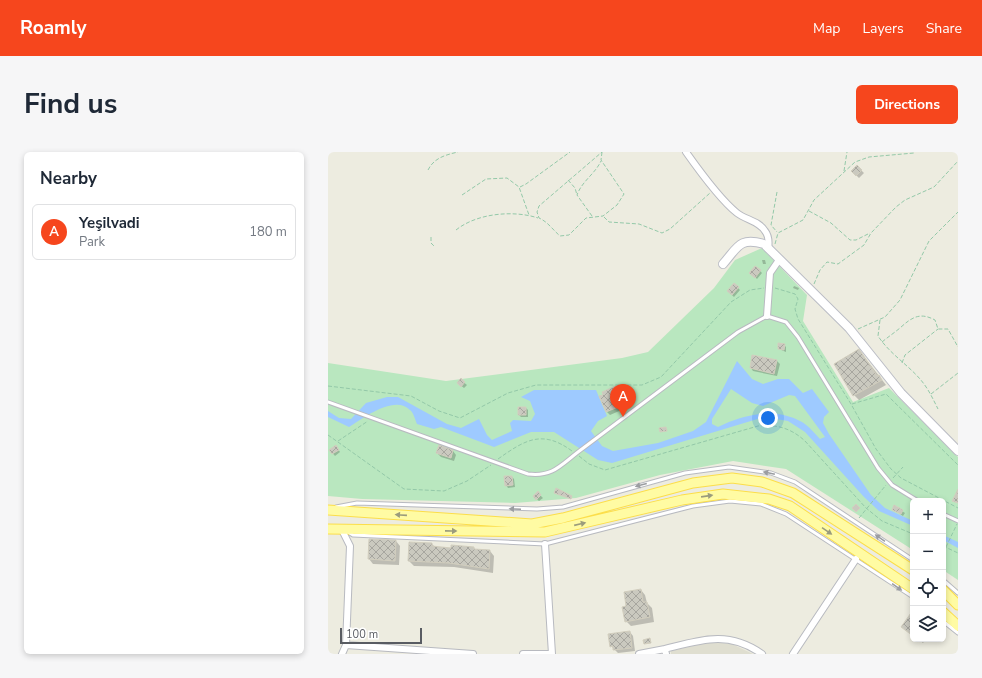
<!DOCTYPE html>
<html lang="en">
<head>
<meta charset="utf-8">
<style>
	:root { --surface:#fff; --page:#f6f6f7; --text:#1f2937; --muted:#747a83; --line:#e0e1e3; --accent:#f6461d }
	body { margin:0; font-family:"Nunito Sans",sans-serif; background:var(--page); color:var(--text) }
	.controls { position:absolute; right:12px; bottom:12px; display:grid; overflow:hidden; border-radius:6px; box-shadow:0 2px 6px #0003 }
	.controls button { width:36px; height:36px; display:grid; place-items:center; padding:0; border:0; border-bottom:1px solid var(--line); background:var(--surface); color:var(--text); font:20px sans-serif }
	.scale { position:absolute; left:12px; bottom:10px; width:82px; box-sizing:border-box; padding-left:4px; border:2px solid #595c62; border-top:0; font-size:11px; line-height:14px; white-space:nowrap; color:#595c62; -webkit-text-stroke:3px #fff; paint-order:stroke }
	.you { position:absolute; left:440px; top:266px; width:14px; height:14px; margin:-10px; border:3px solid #fff; border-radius:50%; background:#1a73e8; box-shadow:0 0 0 6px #1a73e833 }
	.badge { display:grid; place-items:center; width:26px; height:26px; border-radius:50%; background:var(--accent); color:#fff; font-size:13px; font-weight:700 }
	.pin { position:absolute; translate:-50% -33px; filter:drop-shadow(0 1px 2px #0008) }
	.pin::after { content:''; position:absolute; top:21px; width:14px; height:12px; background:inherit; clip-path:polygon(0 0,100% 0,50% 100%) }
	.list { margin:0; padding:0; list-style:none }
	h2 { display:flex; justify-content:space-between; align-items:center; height:52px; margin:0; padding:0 16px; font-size:17px }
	h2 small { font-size:13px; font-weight:400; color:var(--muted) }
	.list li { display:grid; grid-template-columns:26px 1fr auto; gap:12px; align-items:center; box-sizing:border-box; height:56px; margin:0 8px 8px; padding:0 8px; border:1px solid var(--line); border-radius:6px }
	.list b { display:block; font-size:15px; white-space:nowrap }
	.list p { margin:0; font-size:13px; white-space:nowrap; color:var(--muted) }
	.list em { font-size:13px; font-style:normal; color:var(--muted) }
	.icon { flex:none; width:22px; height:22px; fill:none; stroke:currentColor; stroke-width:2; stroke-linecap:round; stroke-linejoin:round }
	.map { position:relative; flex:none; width:630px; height:502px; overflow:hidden; border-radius:6px }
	header { display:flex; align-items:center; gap:24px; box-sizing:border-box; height:56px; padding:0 20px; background:var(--accent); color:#fff }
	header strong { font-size:19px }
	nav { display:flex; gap:22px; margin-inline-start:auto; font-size:14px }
	.intro { display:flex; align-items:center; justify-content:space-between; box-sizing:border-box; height:96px; padding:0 24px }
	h1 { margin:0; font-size:28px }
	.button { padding:10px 18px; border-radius:6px; background:var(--accent); color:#fff; font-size:14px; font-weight:700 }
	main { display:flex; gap:24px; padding:0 24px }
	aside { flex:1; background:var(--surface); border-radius:6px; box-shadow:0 2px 6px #0003 }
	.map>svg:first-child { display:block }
	.education { fill:#dfded0 }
	.park { fill:#b9e7bf }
	.water { fill:#9ecaff; fill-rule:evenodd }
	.shadow { fill:#0003 }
	.building { fill:url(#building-cross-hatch); stroke:#d2cebe }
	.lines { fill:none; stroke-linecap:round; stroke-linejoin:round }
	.lane-casing { stroke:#b8bac0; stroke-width:5 }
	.street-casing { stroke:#b8bac0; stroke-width:8 }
	.secondary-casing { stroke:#bbbdc5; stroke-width:10 }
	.primary-casing { stroke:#fcde4a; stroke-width:11 }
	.path { stroke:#93c8a8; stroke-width:1; stroke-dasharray:4 2; stroke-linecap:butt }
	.lane { stroke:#fff; stroke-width:3 }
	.street { stroke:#fff; stroke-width:6 }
	.secondary { stroke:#fff; stroke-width:8 }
	.primary { stroke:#fffba3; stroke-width:9 }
	.oneway { fill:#9b9da1 }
	.oneway2 { fill:#9b9c7c }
</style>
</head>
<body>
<header>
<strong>Roamly</strong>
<nav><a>Map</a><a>Layers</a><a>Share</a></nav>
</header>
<div class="intro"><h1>Find us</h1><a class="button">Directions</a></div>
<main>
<aside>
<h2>Nearby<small></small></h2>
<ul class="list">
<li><span class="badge">A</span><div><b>Yeşilvadi</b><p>Park</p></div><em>180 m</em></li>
</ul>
</aside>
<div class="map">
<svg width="630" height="502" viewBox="0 0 630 502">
	<defs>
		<pattern id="building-cross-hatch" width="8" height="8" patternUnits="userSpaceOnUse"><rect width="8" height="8" fill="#cac9bf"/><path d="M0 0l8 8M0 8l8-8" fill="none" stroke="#a7a69f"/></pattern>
	</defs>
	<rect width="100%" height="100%" fill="#edece0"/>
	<!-- education -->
	<path class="education" d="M382,490l22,2 21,10h-82v-3z"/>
	<!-- park -->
	<path class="park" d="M434,96l45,47 -4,26 50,81 36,-14 69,69v123l-15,-10v-69h-30v49l-127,-81 -53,-8 -73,14 -84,23 -61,5 -153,-4 -34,-3v-133l118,18 176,-23 26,-6 66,-64 21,-28z"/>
	<!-- water -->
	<path class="water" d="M409,209l15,18 11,5 15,-5h11l14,14 9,-4 17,23 -5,5 -1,6 6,11 42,61 14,13 28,13v5l-34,-15 -15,-14 -59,-65 -17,-11 -24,-4 -152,46 -14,-3 -44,-28h-23l-37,15 -53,-20 -7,2 -17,-5c-2,-4 -3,-11 -7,-14 -15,-16 -47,8 -61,17l-21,-10v-6l11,7 12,1 15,-16 21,-6h11l49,27 14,4 18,-9 8,16 5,5 20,-9 -2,-8 3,-3 18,1 4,-7 -5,-13 -9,-4 13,-7h62l11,26 -9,5 -7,10 11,15 11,5 45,-8 35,-12 13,-9zM403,237l21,14 11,3 26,-11 6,1 30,41 -5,2c-5,-5 -11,-13 -18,-17 -27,-15 -58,-8 -84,5l-6,-3v-5z
		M615,383l15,7v6l-15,-8z"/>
	<!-- shadow -->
	<path class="shadow" d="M529,14l7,7 -5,5 -7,-7z
		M434,108h3l1,4h-3z
		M432,119l2,2 -5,6 -4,-4z
		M406,132l6,6 -6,7 -6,-6z
		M466,134l5,2 -1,2 -5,-2z
		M456,193l2,2v5l-7,-3z
		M531,198l27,35 -27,15 -5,-5z
		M425,204l24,5 3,3 -3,12 -24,-5 -2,-3z
		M133,228l6,5 -3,3 -6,-5z
		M288,236l11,15 -3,1 2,4 -16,7 -4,-4z
		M198,256l2,2v7h-7l-2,-2z
		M112,294l13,5 3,4 -2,6 -13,-4 -4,-4z
		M10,297l2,3 -5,4 -5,-6z
		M184,325l2,2 1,8 -7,1 -2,-3z
		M210,341l5,5 -4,3 -5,-5z
		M565,357l9,2 3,2 -2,3z
		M68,389l4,5 -1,19 -26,-1 -4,-5z
		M82,391l22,1 4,4h38l3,3h13l4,5 -1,17 -39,-6 -40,-1 -5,-5z
		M313,438l4,5 2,8 5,5 2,14 -23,4 -5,-5 2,-14z
		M302,480l3,4 2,15 -17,2 -7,-7z
		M590,487h8l-3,4z"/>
	<!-- building -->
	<path class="building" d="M529,13l5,5 -6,6 -5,-5z
		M427,114l6,4 -6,8 -6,-5z
		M406,131l5,4 -7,8 -5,-4z
		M450,191l7,1 -1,6 -6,-1z
		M531,197l18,27 2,-1 3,5 -29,16 -19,-32z
		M424,203l25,5 -3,14 -24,-6z
		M133,226l4,4 -4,5 -4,-4z
		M288,234l8,13 -3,2 2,4 -17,7 -7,-16 4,-1 -1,-3z
		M190,255h8v8h-8z
		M338,275l1,4 -7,1 -1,-4z
		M8,293l3,5 -7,4 -3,-4z
		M111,293l14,5 -2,8 -15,-5z
		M176,324h8l1,9 -8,1z
		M228,336l16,8 -1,3 -17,-6z
		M630,337v14l-6,-2z
		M210,339l3,4 -5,5 -3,-4z
		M528,352l4,4 -4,4 -4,-4z
		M566,353l9,5 -2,4 -9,-4z
		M41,387l27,1 -1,21 -27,-2z
		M81,390l23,1v3l19,2v-3l23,2v2l16,1 -1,19 -40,-6 -41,-2z
		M313,437l2,13h4l3,15 -25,5 -3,-15 4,-1 -2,-14z
		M585,458v26l-12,-9z
		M302,479l2,17 -19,2v-4l-3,1 -2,-13z
		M322,486l1,5 -7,1 -1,-4z"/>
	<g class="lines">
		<!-- lane casing -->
		<g class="lane-casing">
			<path id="lane" d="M0,250l200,72c24,3 32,-8 50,-22l160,-120 29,-16 19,6 12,15 80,131 14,17 26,16
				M8,355l21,-4 180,6 26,-2 122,-34 44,-6 42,6 24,9 118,78
				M615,362l15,7
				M20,380l5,3 192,9 148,-38 37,-5 31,3 25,10 127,83
				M615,428l15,13
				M615,469l15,12"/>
		</g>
		<!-- street casing -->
		<g class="street-casing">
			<path id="street" d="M358,0c12,17 36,49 51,61 9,7 22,8 28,18 4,5 4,12 3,18
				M439,164l3,-43 9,-13
				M14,378l8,16 -4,99 -4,9
				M18,493l127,9
				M337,497c36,-9 63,-19 97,5
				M195,502h29l-7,-110
				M311,502l26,-5 1,5
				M465,502l63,-95"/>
		</g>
		<!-- secondary casing -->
		<g class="secondary-casing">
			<path id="secondary" d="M395,112c15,-17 16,-27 41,-20l85,84 52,65 57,58"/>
		</g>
		<!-- primary casing -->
		<g class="primary-casing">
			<path id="primary" d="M0,358l204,14 31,-6 130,-35 39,-5 30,4 31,11 120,77
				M0,377l217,3 137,-32 41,-6 46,5 21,7 123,83
				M615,438l15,15
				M615,460l15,14"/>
		</g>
		<!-- path -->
		<path class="path" d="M274,0l-1,8 23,34 -7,11 -14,11 -17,2 -17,17 -9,1c-8,-7 -12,-14 -21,-18l-2,-6 2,-6 63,-54
			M100,18c6,-12 17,-15 30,-18
			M516,19l3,-19
			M240,28l7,8 2,7
			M192,35l6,-3 44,-32
			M449,40l-6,33 6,7
			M134,43l24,-16 21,-1 12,9 10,28
			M481,59l22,12 19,17h6l14,-7
			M264,64l-15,-21c5,-14 18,-21 24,-34
			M276,65l5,5 30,2 23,9 8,-4 40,-36
			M128,78c21,-17 58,-20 82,-12
			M103,85v6l3,3
			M447,92l3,-11 25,-13 11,-20 41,-38 14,-5 45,-4
			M486,132l6,-14 7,-8 11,2 26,-19 7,-12 25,-26 9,-7 29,-13 24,-26
			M447,136l20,6 3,5 -3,10 3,10 53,85 25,45 15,20 10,9 57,30
			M552,168l-2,16c12,18 29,28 42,43 8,9 13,20 18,30
			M530,177l27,-12 15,-17 29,-59 29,-29
			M554,190c6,-5 12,-9 18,-14 12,-11 20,-16 35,-8l3,9h10l10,18
			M574,211l3,-8 33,-26
			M0,234l83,10 28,15 21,7 48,-25 28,-8h106l19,-8 70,-75 19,-12 14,-2
			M603,242l27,-21
			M524,252l34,-10 72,71
			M0,283l76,54 40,2 23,-10 24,-16
			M10,289l30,-20
			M251,304l10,8 16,6 153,-44c18,-2 33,2 47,15l61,67 16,13 31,13
			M170,307c27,-19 44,-30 74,-8
			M565,326l10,-11
			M531,366l27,-33
			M615,394l15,7
			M618,395l11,-23"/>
		<!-- lane -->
		<use href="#lane" class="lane"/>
		<!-- street -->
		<use href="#street" class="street"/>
		<!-- secondary -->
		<use href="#secondary" class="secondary"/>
		<!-- primary -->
		<use href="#primary" class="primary"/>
	</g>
	<!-- one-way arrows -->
	<defs><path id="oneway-solid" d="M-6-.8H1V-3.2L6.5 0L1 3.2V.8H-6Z"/></defs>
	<g class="oneway">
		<use href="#oneway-solid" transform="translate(441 321) rotate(-168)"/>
		<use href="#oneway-solid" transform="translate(313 333) rotate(165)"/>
		<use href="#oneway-solid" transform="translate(187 357) rotate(-178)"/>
		<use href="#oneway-solid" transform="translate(552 386) rotate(-146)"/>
		<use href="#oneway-solid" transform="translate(569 435) rotate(35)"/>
	</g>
	<g class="oneway2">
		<use href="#oneway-solid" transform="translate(379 344) rotate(-8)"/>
		<use href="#oneway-solid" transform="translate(73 363) rotate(-176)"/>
		<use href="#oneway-solid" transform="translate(252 372) rotate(-13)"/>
		<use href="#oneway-solid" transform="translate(123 379) rotate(1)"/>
		<use href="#oneway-solid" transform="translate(499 379) rotate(34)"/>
	</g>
</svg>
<div class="controls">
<button>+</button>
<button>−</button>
<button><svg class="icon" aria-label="locate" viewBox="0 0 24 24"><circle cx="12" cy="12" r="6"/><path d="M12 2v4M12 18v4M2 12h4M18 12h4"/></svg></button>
<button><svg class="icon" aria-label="layers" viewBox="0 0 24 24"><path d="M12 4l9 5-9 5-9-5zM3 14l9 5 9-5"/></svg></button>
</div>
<div class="scale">100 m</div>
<div class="you"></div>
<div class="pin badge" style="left:295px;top:265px">A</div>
</div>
</main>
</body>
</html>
